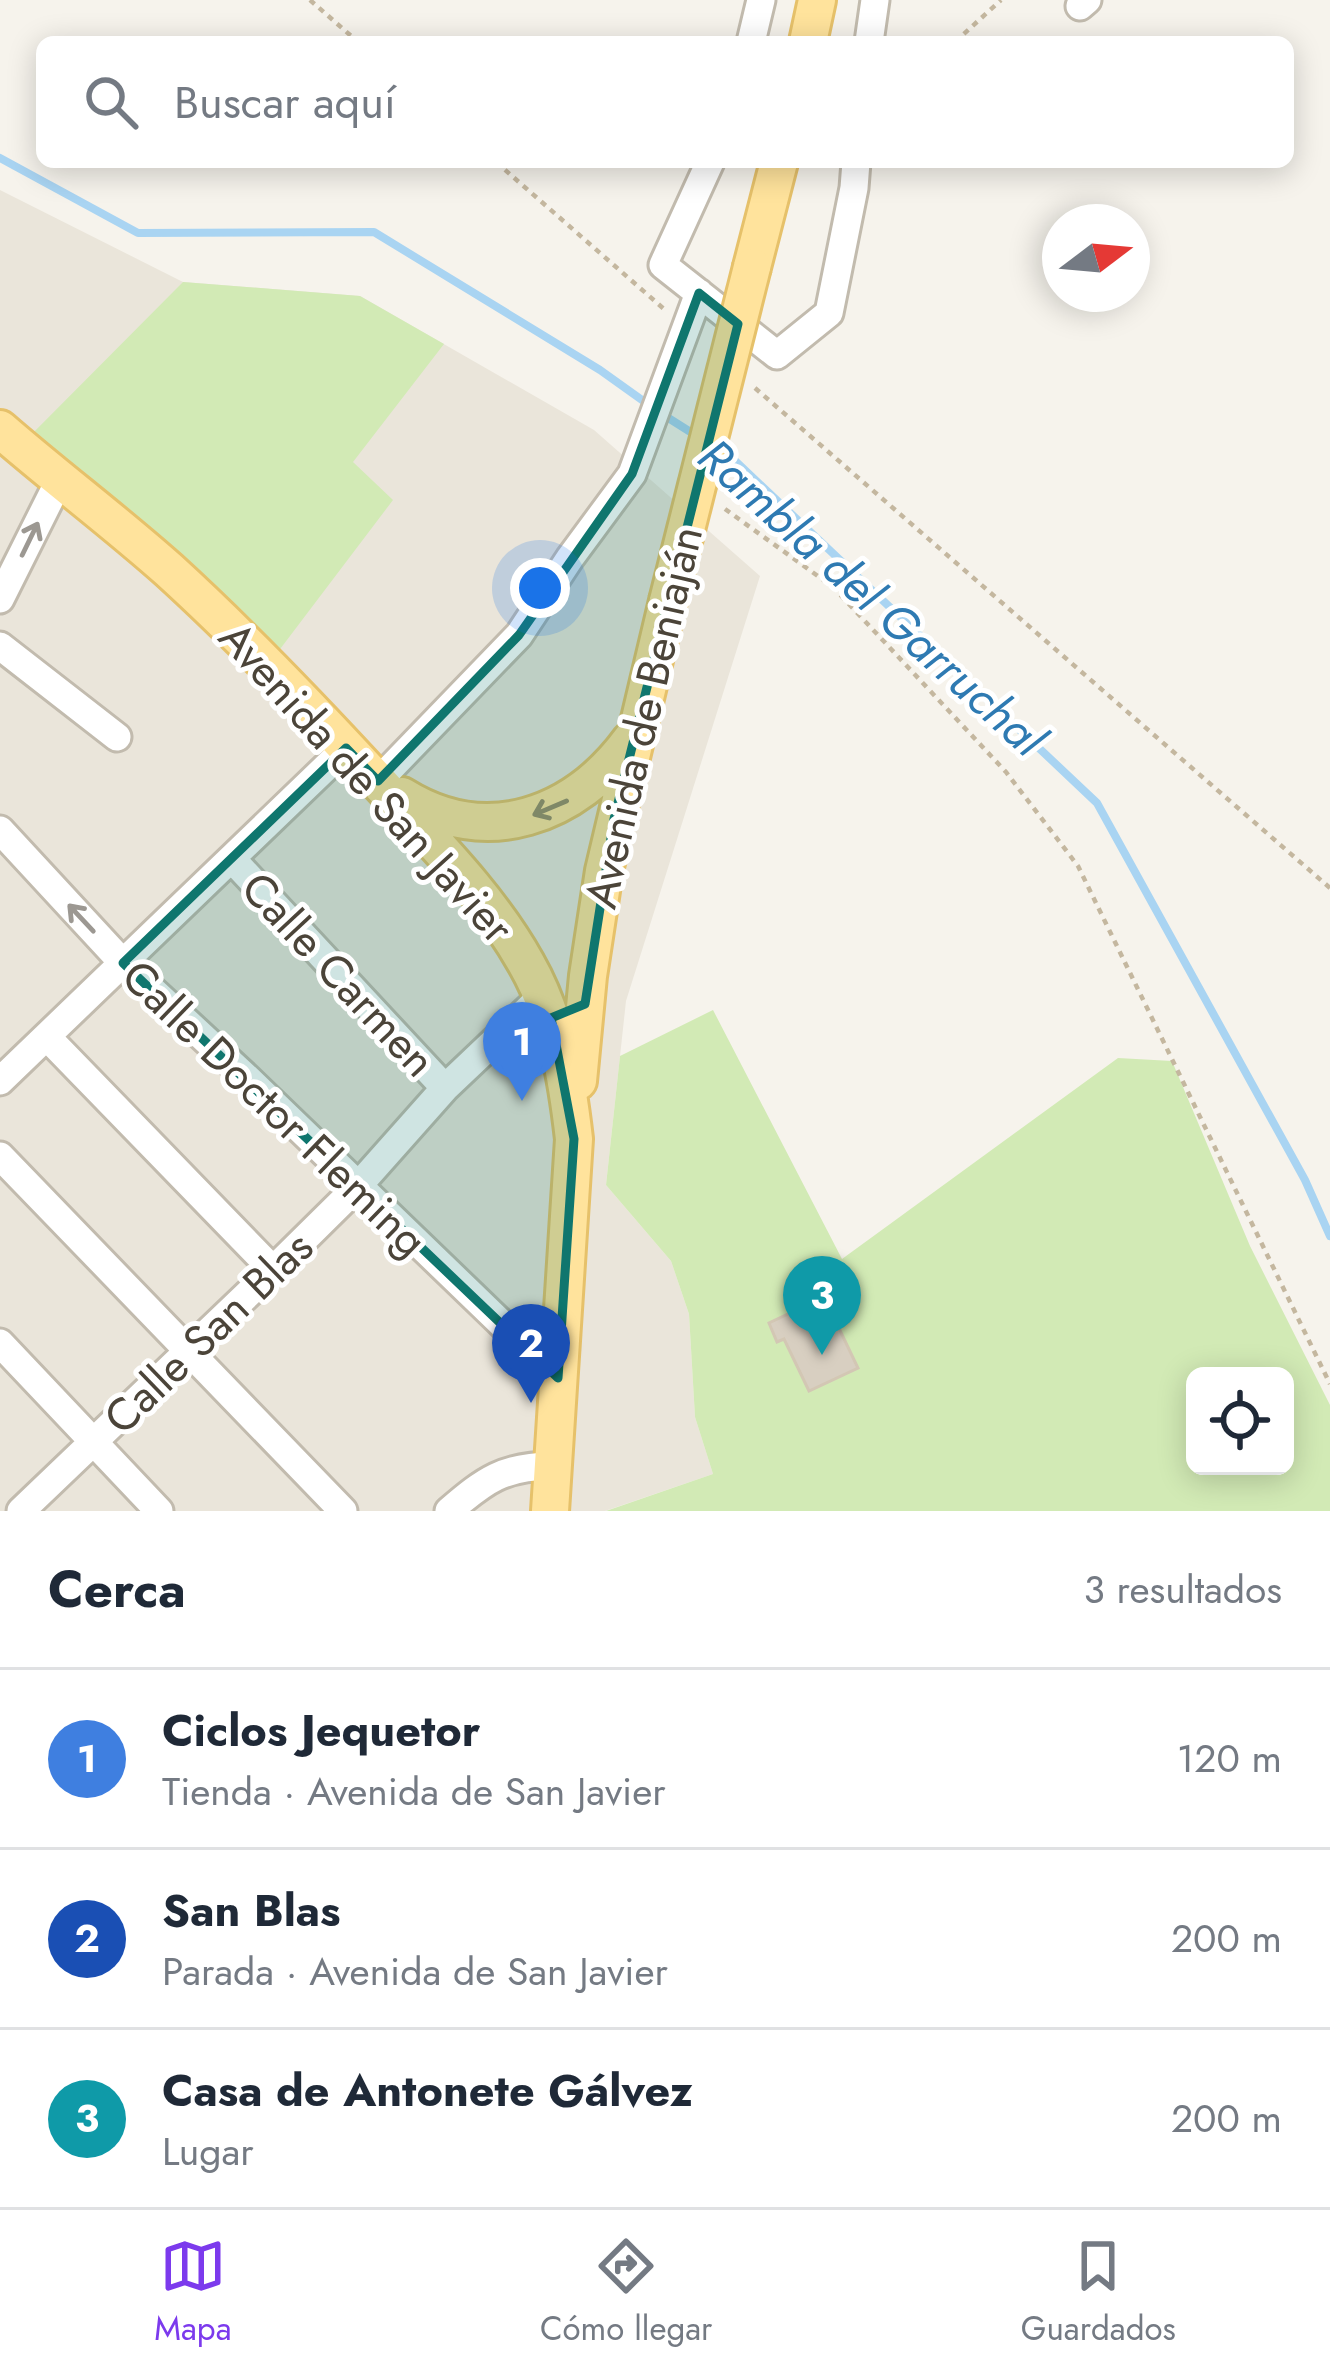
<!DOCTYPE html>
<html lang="es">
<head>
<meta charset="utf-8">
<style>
	:root { --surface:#fff; --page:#f2f2f3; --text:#1f2937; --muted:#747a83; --line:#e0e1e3; --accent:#7c3aed }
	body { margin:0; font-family:Jost,sans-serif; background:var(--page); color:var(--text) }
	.controls { position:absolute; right:36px; bottom:36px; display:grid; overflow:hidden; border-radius:18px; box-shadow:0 6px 30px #0003 }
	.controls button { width:108px; height:108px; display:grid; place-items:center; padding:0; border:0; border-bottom:3px solid var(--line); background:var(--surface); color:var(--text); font:60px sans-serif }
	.compass { position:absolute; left:1042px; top:204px; width:108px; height:108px; border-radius:50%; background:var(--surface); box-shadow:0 6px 30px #0003; rotate:74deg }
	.you { position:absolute; left:540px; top:588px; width:42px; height:42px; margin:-30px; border:9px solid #fff; border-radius:50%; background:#1a73e8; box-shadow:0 0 0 18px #1a73e833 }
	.badge { display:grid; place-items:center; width:78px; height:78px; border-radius:50%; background:var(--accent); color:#fff; font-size:39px; font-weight:700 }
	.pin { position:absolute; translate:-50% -99px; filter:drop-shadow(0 3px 6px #0008) }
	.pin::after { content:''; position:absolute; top:63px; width:42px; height:36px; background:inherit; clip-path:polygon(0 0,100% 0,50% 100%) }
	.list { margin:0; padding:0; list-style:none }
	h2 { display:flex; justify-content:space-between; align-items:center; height:156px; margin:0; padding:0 48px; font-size:51px }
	h2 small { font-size:39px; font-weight:400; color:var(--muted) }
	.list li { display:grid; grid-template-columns:78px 1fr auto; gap:36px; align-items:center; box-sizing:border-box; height:180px; padding:0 48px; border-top:3px solid var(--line) }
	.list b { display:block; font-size:45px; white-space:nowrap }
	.list p { margin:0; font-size:39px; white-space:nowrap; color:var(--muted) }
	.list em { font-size:39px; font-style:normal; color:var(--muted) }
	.icon { flex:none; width:66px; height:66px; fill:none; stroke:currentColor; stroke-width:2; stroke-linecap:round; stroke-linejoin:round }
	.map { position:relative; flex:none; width:1330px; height:1511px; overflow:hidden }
	.search { position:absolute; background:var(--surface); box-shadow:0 6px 30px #0003; left:36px; right:36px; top:36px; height:132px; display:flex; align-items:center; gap:30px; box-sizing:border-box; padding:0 42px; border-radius:18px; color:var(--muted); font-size:45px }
	.sheet { height:696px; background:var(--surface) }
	nav { display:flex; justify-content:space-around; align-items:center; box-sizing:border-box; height:168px; border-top:3px solid var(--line); background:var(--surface); font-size:33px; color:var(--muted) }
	nav a { display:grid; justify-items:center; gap:6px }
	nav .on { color:var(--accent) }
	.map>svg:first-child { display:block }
	.residential { fill:#eae5da }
	.green { fill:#d2eab5; fill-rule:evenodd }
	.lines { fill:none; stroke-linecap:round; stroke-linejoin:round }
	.stream { stroke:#a9d4f2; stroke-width:8 }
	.building { fill:#d8cfc1; stroke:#d3c7b4; stroke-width:3 }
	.minor-casing { stroke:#c2bbae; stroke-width:33 }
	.major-casing { stroke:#e6c16a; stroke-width:42 }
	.path { stroke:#c4b79f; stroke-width:4.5; stroke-dasharray:6 6; stroke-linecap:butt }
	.minor { stroke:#fff; stroke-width:27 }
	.major { stroke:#ffe39c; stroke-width:36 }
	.major-bridge-casing { stroke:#e6c16a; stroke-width:42; stroke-linecap:butt }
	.major-bridge { stroke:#ffe39c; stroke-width:36 }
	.oneway { stroke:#9c9892 }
	.oneway2 { stroke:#9c8c66 }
	.marked { fill:#0f766e; fill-opacity:0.2; stroke:#0f766e; stroke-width:9; stroke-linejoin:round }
	.labels { text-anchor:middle; stroke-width:10; stroke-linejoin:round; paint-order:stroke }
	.street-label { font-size:45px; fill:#4b4439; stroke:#fff }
	.water-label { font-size:48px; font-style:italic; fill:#2e7ab2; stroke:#fff }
</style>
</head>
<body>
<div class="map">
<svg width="1330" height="1511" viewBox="0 0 1330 1511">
	<rect width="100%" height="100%" fill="#f6f3ec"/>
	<!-- residential -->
	<path class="residential" d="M0,190l183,92 177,14 234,134 166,146 -134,425 -20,184 65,76 18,53 6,103 18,57 -108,37h-605z"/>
	<!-- green -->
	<path class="green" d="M183,282l177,14 84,48 -91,118 40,38 -125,165 -248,-219z
		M713,1010l129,249 276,-201 54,3 78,185 80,159v106h-724l107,-37 -18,-57 -6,-103 -18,-53 -65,-76 14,-129zM1195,1376h90v90h-90z"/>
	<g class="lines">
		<!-- stream -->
		<path class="stream" d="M0,158l138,75 236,-1 226,138 49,35
			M662,414l38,24
			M718,449l13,8 366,346 208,377 25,56"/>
	</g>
	<!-- building -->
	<path class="building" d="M824,1297l34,71 -49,23 -25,-52 -7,3 -8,-19z"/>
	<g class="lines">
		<!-- minor casing -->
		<g class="minor-casing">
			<path id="minor" d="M1080,6l7,-6
				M751,42l10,-42
				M869,42l6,-42
				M710,162l-47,103 114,90 52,-42 25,-125 2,-26
				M0,599l60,-120
				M0,646l117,91
				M378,781l141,-146 51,-77 62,-84 67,-181
				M0,830l123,133 124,115 311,300
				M232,859l213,229
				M47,1037l226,233
				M0,1081l346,-333
				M0,1156l343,355
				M0,1343l159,168
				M21,1511l252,-241 85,-84 87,-98 97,-92
				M449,1511c36,-31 55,-45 104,-45"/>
		</g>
		<!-- major casing -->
		<g class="major-casing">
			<path id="major" d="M808,42l9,-42
				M752,267l27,-105
				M0,429c55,48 114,92 169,141 79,72 153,150 225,229 47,51 98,103 132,164 31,54 41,115 48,176l-24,372
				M402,796c85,53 173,20 229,-56
				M578,1081l10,-105 16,-105 64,-270"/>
		</g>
		<!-- path -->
		<path class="path" d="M310,0l48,42
			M955,42l46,-42
			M496,162l168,147
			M755,388l575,500
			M725,509l108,78 173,185 72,94 252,518"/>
		<!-- minor -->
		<use href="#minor" class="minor"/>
		<!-- major -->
		<use href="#major" class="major"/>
		<!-- major-bridge casing -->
		<g class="major-bridge-casing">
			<path id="major-bridge" d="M668,601l84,-334"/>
		</g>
		<!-- major-bridge -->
		<use href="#major-bridge" class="major-bridge"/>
	</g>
	<!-- one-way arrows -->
	<defs><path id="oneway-shaft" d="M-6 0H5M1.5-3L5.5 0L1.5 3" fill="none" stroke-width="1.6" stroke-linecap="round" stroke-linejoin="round" transform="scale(3)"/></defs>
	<g class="oneway">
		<use href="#oneway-shaft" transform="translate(30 539) rotate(-64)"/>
		<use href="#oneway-shaft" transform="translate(81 918) rotate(-133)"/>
	</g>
	<use class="oneway2" href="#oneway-shaft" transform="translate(550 808) rotate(157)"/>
	<!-- marked area -->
	<path class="marked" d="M699,293l39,31 -124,495 -29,185 -34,14 23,121 -16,239 -435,-415 223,-215 32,33 141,-146 113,-161z"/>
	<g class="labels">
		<!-- street labels -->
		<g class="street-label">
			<text transform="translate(643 717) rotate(-77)" y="16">Avenida de Beniaján</text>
			<text transform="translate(367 782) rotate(48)" y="16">Avenida de San Javier</text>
			<text transform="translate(339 974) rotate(47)" y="16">Calle Carmen</text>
			<text transform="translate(275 1108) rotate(44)" y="16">Calle Doctor Fleming</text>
			<text transform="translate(208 1332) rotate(-44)" y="16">Calle San Blas</text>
		</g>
		<!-- water labels -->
		<g class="water-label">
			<text transform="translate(872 597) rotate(42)" y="17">Rambla del Garruchal</text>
		</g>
	</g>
</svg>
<div class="controls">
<button><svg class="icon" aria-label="locate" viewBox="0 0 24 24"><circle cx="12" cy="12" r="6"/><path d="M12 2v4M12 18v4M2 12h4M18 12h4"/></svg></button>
</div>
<svg class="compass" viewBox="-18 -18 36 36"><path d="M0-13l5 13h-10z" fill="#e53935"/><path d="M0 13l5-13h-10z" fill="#747a83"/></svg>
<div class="you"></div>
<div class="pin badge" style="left:522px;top:1101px;background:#3f7fe0">1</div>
<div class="pin badge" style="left:531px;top:1403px;background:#1a4fb4">2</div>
<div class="pin badge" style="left:822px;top:1355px;background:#0f9aa8">3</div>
<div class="search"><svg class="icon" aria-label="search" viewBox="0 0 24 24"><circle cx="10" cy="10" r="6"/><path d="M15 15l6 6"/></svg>Buscar aquí</div>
</div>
<section class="sheet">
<h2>Cerca<small>3 resultados</small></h2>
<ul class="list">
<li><span class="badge" style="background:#3f7fe0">1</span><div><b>Ciclos Jequetor</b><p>Tienda · Avenida de San Javier</p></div><em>120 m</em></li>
<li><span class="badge" style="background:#1a4fb4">2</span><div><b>San Blas</b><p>Parada · Avenida de San Javier</p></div><em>200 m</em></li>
<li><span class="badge" style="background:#0f9aa8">3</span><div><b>Casa de Antonete Gálvez</b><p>Lugar</p></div><em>200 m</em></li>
</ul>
</section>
<nav>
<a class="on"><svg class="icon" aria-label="map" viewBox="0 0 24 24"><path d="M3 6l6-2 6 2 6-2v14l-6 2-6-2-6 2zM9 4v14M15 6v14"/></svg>Mapa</a>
<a><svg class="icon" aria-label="directions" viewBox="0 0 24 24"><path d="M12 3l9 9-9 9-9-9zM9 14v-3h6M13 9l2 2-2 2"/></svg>Cómo llegar</a>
<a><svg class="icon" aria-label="saved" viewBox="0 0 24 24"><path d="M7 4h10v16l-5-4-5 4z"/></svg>Guardados</a>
</nav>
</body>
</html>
